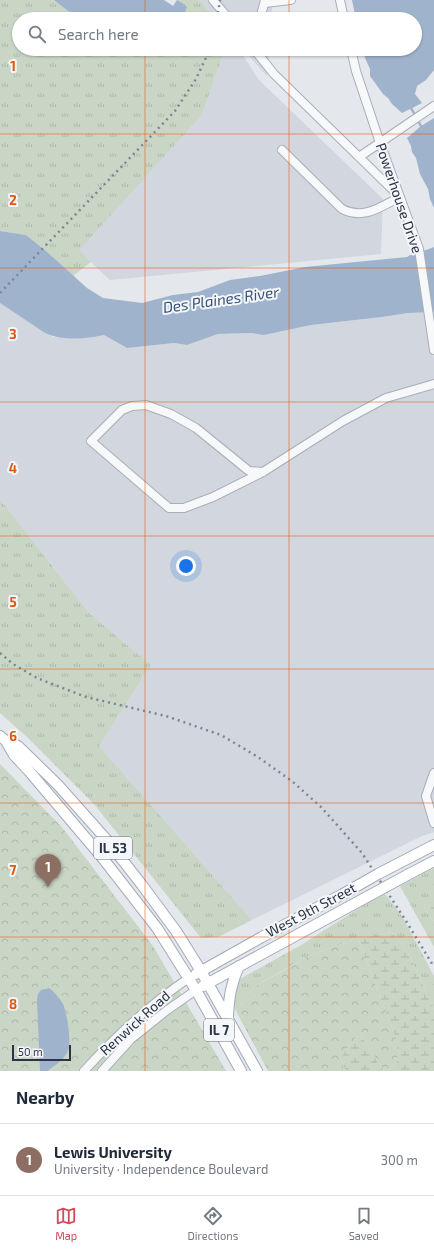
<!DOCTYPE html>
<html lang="en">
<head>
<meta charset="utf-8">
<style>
	:root { --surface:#fff; --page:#f6f6f7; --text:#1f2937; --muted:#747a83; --line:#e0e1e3; --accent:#d1495b }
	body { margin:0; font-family:"Exo 2",sans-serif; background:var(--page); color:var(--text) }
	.scale { position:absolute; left:12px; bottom:10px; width:59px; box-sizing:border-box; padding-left:4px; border:2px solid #2b3445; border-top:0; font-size:11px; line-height:14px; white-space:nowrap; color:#2b3445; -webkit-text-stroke:3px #f4f6f9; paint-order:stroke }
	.you { position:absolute; left:186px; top:566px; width:14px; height:14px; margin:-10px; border:3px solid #fff; border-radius:50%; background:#1a73e8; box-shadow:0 0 0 6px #1a73e833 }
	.badge { display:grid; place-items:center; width:26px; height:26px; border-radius:50%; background:var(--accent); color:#fff; font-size:13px; font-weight:700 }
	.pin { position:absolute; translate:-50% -33px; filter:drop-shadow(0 1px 2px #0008) }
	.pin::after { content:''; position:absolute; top:21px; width:14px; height:12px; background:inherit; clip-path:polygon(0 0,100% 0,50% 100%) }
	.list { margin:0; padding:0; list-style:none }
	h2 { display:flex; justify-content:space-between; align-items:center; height:52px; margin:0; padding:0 16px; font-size:17px }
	h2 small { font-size:13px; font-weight:400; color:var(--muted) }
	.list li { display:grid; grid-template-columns:26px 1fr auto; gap:12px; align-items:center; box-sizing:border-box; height:72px; padding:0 16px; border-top:1px solid var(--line) }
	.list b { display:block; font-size:15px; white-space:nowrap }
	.list p { margin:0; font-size:13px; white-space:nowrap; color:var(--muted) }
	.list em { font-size:13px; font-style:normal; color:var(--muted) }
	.icon { flex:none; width:22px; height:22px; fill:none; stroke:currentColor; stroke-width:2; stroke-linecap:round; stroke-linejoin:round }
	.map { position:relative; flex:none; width:434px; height:1071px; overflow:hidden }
	.search { position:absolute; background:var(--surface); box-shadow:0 1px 3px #0004; left:12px; right:12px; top:12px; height:44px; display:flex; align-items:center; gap:10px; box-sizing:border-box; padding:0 14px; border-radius:22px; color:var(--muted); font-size:15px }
	.sheet { height:124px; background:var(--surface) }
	nav { display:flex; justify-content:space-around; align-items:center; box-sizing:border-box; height:56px; border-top:1px solid var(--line); background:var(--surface); font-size:11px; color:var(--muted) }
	nav a { display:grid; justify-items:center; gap:2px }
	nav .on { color:var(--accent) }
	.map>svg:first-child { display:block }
	.built { fill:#d2d6de }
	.grass { fill:url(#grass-tufts) }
	.forest { fill:url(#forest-crowns) }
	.wetland { fill:url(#wetland-marsh) }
	.water { fill:#9fb4cc }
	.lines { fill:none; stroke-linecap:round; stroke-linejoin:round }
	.stream { stroke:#9fb4cc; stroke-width:2.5 }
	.minor-casing { stroke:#a9aeb7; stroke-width:10 }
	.major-casing { stroke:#a3abb8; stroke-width:12 }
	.minor { stroke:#f7f8fa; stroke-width:8 }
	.major { stroke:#fff; stroke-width:10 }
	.rail { stroke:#7d8696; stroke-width:2.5; stroke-dasharray:2 4; stroke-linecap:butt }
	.major-bridge-casing { stroke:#a3abb8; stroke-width:12; stroke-linecap:butt }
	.major-bridge { stroke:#fff; stroke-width:10 }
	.grid { fill:none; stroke:#df570f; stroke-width:1; stroke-opacity:0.55 }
	.labels { text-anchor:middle; stroke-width:4; stroke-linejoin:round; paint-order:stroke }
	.shield { fill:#f4f6f9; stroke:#676e7b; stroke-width:1 }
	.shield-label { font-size:13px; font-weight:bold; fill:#2b3445 }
	.street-label { font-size:14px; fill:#2b3445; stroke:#f4f6f9 }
	.water-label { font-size:15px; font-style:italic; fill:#34527a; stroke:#f4f6f9 }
	.grid-label { font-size:13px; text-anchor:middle; font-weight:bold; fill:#df570f; stroke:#f4f6f9; stroke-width:4; stroke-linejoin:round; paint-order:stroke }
</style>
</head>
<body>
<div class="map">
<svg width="434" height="1071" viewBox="0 0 434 1071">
	<defs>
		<pattern id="grass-tufts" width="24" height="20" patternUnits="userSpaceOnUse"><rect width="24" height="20" fill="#c9d6c5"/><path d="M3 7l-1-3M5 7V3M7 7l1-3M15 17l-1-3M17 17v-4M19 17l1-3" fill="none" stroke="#adb8ab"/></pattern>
		<pattern id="forest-crowns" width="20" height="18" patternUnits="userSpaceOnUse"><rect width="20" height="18" fill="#c9d6c5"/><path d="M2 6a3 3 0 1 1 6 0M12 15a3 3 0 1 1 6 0" fill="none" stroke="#adb8ab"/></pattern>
		<pattern id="wetland-marsh" width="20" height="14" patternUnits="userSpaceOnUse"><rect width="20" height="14" fill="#c9d6c5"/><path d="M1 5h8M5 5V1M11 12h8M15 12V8" fill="none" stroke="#adb8ab"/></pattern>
	</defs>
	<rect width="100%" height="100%" fill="#e4e7ec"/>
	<!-- built -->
	<path class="built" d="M199,0h74l-2,19h-55z
		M225,49h14l20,31 124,119 -2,55 -271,26 -32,-30 124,-135z
		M243,49h26l-2,27z
		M0,303l45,30 8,4h43l8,-2 23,13 47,-5 13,2 31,-11 33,-1 13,2 47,-10 71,-8 26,-4 15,-1 11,46v474l-12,4 -170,84 -153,-174 52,-81 -62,-52 -89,-114z"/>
	<!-- grass -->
	<path class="grass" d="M0,0h54l14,11 20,8h-69v30h206l-23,66 -123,135 12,12 -18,14 -27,-25 -20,-16 -26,-4z
		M176,0h23l17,19h-40l7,-2 1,-13z
		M0,499l89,114 62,52 -52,81 153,174 -34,17 -17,1 -107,-134 -67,-67 -27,-24z
		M434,868v36h-10l3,9 7,8v26l-34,-61z
		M385,894l17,22 32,60v33l-25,-54 -17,-23 -34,6 -50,18 -53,30 -19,25c-5,-15 -6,-19 4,-32l61,-34 71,-45z"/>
	<!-- forest -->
	<path class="forest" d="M0,764l61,62 92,120 73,125h-178c7,-6 16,-12 20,-21 4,-7 -2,-35 -4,-44l-24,65h-40z
		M358,938l39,103v21l-9,9h-4l-25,-38 -19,25 6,13h-78l-32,-60 19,-25 24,-13 29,-17z"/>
	<!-- wetland -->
	<path class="wetland" d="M424,904h10v17l-7,-8z
		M392,932l17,23 25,54v62h-46l9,-9v-21l-39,-103z
		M359,1033l25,38h-38l-6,-13z"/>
	<!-- water -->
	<path class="water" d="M54,0h110l9,6 4,-6 7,4 3,3 -4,10 -7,2h-88l-20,-8z
		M352,0h82v70l-8,10 -9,6 -2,8 7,9 -20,10 -10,-9 -4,-6 -5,-4 -13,-18v-7l-5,-11 -1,-9h51v-30h-59z
		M434,118v90l-4,-9 -2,-10 -8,-15 -4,-16 -4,-6 -1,-6 -4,-8 14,-12z
		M0,231l26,4 20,16 41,37 16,10 39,5 31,-8 25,-3 32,-12 30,-4 45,-9 102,-10c8,-5 18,-6 27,-10v65l-26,1 -26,4 -71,8 -47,10 -13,-2 -33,1 -31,11 -13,-2 -47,5 -23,-13c-18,4 -42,6 -59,-2l-45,-30z
		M49,988c6,4 10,10 14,16 4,8 9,40 5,47 -4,9 -13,14 -20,20h-8l-3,-72 1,-5 3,-4z"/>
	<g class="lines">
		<!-- stream -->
		<path class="stream" d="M410,106l12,22"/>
		<!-- minor casing -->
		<g class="minor-casing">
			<path id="minor" d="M213,0l16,19
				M340,0l4,19
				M265,3l26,-3
				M260,19l5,-19
				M254,49l20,25 124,121
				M351,49l5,22 24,72 39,106 15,101
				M282,150l60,59c22,11 38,-2 58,-12
				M359,157l75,-51
				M263,472l-14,-1 -53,-43 -25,-14 -25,-9 -14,1 -10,4 -31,31 78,67h15l29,-11 50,-25 80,-51 43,-23 48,-14
				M434,773l-8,23 8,27
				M84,1071c32,-35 66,-67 105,-93
				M102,1071l29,-32 35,-28 30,-21"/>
		</g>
		<!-- major casing -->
		<g class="major-casing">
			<path id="major" d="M0,736l6,5 8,14 15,16 72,85 56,72 39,62 45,81
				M6,741l12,5 40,39 48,54 36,46 34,46 25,40 56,100
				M411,873l23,-12
				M378,874l56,-29
				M196,974l66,-37 81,-43
				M203,986l149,-81
				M228,1016c1,-18 3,-33 11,-50"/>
		</g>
		<!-- minor -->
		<use href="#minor" class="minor"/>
		<!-- major -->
		<use href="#major" class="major"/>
		<!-- rail -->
		<path class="rail" d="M217,19l3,-19
			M0,293l175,-182 21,-32 14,-30
			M0,653l13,11 24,14 49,19 80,19 55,19 37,22 35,25 28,25 41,46 44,68 28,46"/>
		<!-- major-bridge casing -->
		<g class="major-bridge-casing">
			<path id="major-bridge" d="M343,894l35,-20
				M352,905l59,-32"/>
		</g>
		<!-- major-bridge -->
		<use href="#major-bridge" class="major-bridge"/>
	</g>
	<!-- grid -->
	<path class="grid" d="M145,0v19M289,0v19M145,49v1022M289,49v1022M0,134h434M0,268h434M0,402h434M0,536h434M0,669h434M0,803h434M0,937h434"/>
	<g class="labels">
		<!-- shield labels -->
		<g class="shield">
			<rect x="94" y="837" width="38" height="22" rx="3"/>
			<rect x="204" y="1019" width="30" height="22" rx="3"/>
		</g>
		<g class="shield-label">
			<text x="113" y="853">IL 53</text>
			<text x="219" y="1035">IL 7</text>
		</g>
		<!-- street labels -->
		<g class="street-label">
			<text transform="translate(399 198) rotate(71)" y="5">Powerhouse Drive</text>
			<text transform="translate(311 910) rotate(-28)" y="5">West 9th Street</text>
			<text transform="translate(135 1023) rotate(-42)" y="5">Renwick Road</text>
		</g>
		<!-- water labels -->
		<g class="water-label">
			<text transform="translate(221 300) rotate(-8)" y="5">Des Plaines River</text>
		</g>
	</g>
	<g class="grid-label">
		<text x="13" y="71">1</text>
		<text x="13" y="205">2</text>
		<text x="13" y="339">3</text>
		<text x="13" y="473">4</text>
		<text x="13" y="607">5</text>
		<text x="13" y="741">6</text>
		<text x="13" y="875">7</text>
		<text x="13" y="1009">8</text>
	</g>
</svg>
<div class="scale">50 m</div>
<div class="you"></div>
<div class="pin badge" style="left:48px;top:887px;background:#8d6e63">1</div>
<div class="search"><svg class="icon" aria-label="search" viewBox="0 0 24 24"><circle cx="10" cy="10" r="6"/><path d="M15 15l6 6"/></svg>Search here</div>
</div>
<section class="sheet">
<h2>Nearby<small></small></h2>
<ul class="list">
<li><span class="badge" style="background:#8d6e63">1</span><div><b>Lewis University</b><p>University · Independence Boulevard</p></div><em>300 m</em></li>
</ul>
</section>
<nav>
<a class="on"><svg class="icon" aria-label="map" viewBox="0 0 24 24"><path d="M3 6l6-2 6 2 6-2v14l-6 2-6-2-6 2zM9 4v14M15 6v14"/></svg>Map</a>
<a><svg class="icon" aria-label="directions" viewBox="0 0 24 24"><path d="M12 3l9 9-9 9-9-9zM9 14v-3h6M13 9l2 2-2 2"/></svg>Directions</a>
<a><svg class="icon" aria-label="saved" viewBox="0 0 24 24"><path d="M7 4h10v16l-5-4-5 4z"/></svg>Saved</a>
</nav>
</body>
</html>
